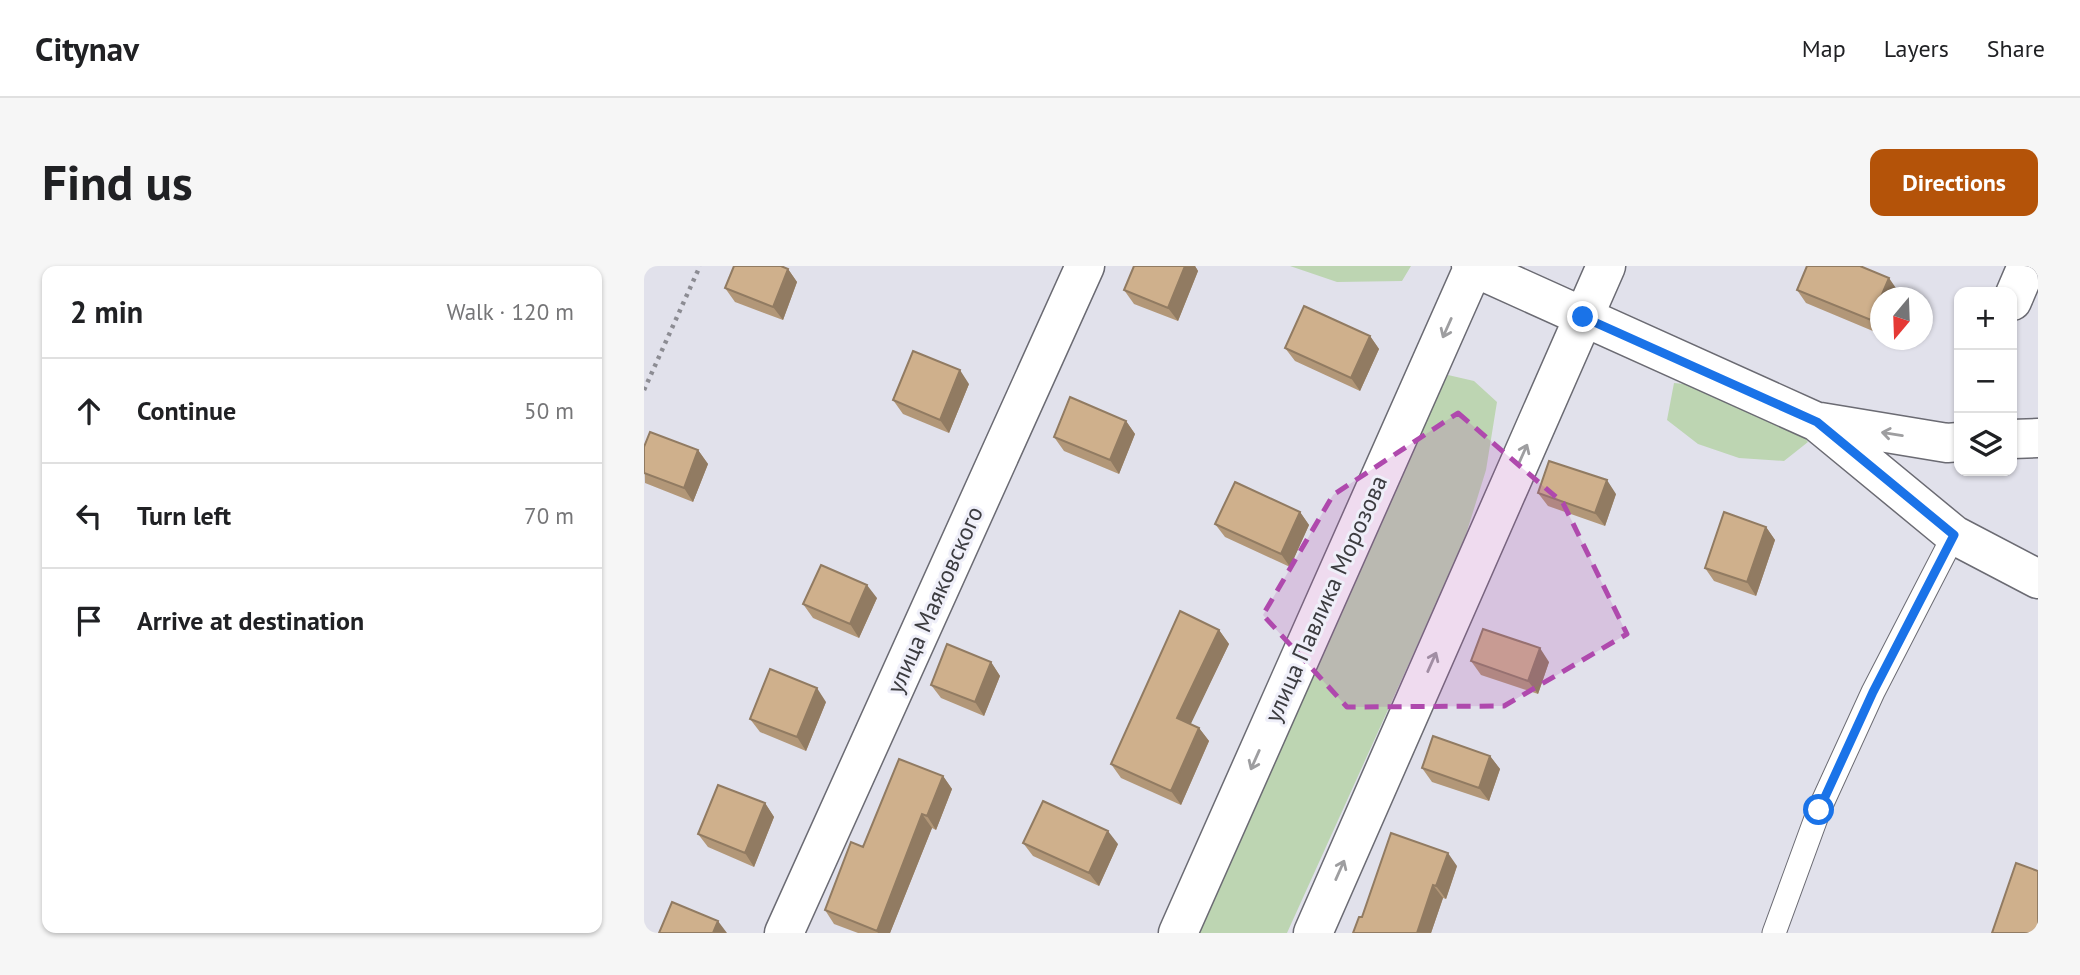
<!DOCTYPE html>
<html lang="en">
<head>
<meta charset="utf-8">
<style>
	:root { --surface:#fff; --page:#f6f6f6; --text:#202124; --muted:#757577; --line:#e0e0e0; --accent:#b45309 }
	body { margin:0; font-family:"PT Sans",sans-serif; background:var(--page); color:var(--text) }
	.controls { position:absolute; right:21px; top:21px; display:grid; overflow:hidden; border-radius:14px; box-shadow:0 2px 5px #0004 }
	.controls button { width:63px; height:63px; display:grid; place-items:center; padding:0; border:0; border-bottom:2px solid var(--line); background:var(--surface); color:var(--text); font:35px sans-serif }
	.compass { position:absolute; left:1226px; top:21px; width:63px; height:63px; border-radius:50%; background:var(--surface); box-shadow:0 2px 5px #0004; rotate:199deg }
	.stop { position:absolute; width:21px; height:21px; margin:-16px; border:5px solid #1a73e8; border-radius:50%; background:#fff }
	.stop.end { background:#1a73e8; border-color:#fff; box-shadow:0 2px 7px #0008 }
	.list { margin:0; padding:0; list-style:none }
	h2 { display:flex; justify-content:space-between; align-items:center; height:91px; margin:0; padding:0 28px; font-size:30px }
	h2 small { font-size:23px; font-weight:400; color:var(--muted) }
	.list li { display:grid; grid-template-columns:46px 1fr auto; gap:21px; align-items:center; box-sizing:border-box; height:105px; padding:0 28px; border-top:2px solid var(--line) }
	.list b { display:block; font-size:26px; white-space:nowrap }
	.list em { font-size:23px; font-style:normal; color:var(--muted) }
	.icon { flex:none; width:38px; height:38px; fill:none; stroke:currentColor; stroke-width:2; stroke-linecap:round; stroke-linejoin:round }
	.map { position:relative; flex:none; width:1394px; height:667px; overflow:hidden; border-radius:14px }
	header { display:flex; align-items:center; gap:42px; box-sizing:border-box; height:98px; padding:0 35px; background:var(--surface); border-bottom:2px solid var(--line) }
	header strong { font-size:33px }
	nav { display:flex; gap:38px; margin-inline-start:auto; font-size:24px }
	.intro { display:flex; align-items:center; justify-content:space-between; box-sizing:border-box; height:168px; padding:0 42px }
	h1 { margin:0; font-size:49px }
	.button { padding:18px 32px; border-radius:14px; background:var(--accent); color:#fff; font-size:24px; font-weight:700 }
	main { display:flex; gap:42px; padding:0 42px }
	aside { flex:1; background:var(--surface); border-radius:14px; box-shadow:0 2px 5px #0004 }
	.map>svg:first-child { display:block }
	.green { fill:#bdd5b2 }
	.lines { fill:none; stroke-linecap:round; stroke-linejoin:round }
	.lane-casing { stroke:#6b6b73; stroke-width:25 }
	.street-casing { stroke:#6b6b73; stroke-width:41 }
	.path { stroke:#8c8c93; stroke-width:4.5; stroke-dasharray:3.5 5; stroke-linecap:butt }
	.lane { stroke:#fff; stroke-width:23 }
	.street { stroke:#fff; stroke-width:38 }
	.wall { fill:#b29778 }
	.shaded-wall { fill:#917b62 }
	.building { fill:#cfb08c; stroke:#917b62; stroke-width:2 }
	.oneway { stroke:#9e9ea0 }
	.route { stroke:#1a73e8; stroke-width:9 }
	.marked { fill:#af49ad; fill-opacity:0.2; stroke:#af49ad; stroke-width:5; stroke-dasharray:14 9; stroke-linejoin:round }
	.labels { text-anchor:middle; stroke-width:6; stroke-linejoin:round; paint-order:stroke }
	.street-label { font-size:24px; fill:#3c3c40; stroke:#efeff9 }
</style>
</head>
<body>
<header>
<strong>Citynav</strong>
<nav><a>Map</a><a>Layers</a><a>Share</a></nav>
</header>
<div class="intro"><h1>Find us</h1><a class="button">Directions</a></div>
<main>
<aside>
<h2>2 min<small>Walk · 120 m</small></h2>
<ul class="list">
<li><svg class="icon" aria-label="ahead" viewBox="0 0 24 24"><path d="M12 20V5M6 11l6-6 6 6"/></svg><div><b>Continue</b></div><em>50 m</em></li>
<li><svg class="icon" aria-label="left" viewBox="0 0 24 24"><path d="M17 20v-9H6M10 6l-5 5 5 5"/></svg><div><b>Turn left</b></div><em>70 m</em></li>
<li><svg class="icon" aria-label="arrive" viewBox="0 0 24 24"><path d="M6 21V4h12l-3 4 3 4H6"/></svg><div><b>Arrive at destination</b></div></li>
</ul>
</aside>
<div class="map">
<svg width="1394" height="667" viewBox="0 0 1394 667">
	<rect width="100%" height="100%" fill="#e1e1eb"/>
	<!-- green -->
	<path class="green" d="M646,0h121l-9,15 -65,1z
		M804,109l26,6 23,21 -11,68 -23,74 -176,389h-95l206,-463z
		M1030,117l56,5 55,25 23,29 -24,19 -45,-3 -41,-14 -31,-24z"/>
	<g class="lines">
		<!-- lane casing -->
		<g class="lane-casing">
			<path id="lane" d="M1130,667l45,-123 54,-118 81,-157"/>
		</g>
		<!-- street casing -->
		<g class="street-casing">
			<path id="street" d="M827,0l346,156 137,113 84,44
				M1368,35l15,-35
				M1176,156l127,21 12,-1
				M1368,173l26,-1
				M140,667l301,-667
				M534,667l296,-667
				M669,667l293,-667"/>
		</g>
		<!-- path -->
		<path class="path" d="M0,124l56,-124"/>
		<!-- lane -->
		<use href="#lane" class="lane"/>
		<!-- street -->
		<use href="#street" class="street"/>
	</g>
	<!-- wall -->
	<path class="wall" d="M490,0h61l3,5 -20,50 -44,-17 -10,-14z
		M144,3l9,13 -14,38 -48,-18 -10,-14z
		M1153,24l101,1 -18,7v36l-74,-31z
		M726,70l9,13 -19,42 -65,-30 -10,-13z
		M325,118l-20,49 -46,-19 -10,-14z
		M482,155l9,13 -16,40 -55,-23 -10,-14z
		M0,181l54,3 10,14 -15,38 -48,-19z
		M894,227l78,1 -11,32 -57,-20z
		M656,246l9,13 -19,42 -65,-30 -10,-13z
		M1122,261l9,13 -19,56 -42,-15 -9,-13z
		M233,332l-18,40 -46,-20 -10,-14z
		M575,364l10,14 -39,80 9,4 10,13 -28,64 -60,-27 -10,-14z
		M827,395l78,1 -11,32 -57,-19z
		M347,396l9,14 -16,40 -43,-18 -10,-13z
		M182,436l-20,49 -46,-19 -10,-13z
		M846,490l10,13 -11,32 -57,-19 -10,-14z
		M299,510l9,13 -16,41 -4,-2 -42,105h-32l-24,-9 -9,-14 38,-63z
		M121,537l9,14 -20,50 -46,-20 -10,-13z
		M379,577l95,1 -19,42 -66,-30z
		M813,600l-11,33 -3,-1 -12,35h-78l9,-16z"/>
	<!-- shaded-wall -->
	<path class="shaded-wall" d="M541,0h10l3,5 -20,50 -10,-13z
		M144,3l9,13 -14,38 -10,-13z
		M1245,12l9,13 -2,7h-15z
		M1236,32v35l-9,-13z
		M726,70l9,13 -19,42 -9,-13z
		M316,104l9,14 -20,49 -9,-13z
		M482,155l9,13 -16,40 -9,-14z
		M54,184l10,14 -15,38 -9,-14z
		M963,214l9,14 -11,32 -10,-13z
		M656,246l9,13 -19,42 -9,-13z
		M1122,261l9,13 -19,56 -9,-14z
		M223,319l10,13 -18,40 -9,-14z
		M575,364l10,14 -42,88 -10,-14z
		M896,382l9,14 -11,32 -10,-13z
		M347,396l9,14 -16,40 -9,-14z
		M173,422l9,14 -20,49 -9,-14z
		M555,462l10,13 -28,64 -10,-14z
		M846,490l10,13 -11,32 -10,-13z
		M299,510l9,13 -16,41 -9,-14z
		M121,537l9,14 -20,50 -9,-14z
		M278,548l10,14 -42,105h-12l-1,-2z
		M464,565l10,13 -19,42 -10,-13z
		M804,587l9,13 -11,33 -10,-13z
		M789,619l10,13 -12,35h-14z
		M74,655l9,12h-14z"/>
	<!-- building -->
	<path class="building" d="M90,0h47l7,3 -15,38 -48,-19z
		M490,0h51l-17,42 -44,-18z
		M1163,0h53l29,12 -18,42 -74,-30z
		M660,40l66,30 -19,42 -66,-30z
		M269,85l47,19 -20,50 -47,-20z
		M426,131l56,24 -16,39 -56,-23z
		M6,166l48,18 -14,38 -40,-15v-26z
		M905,195l58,19 -12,33 -57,-20z
		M591,216l65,30 -19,42 -66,-30z
		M1080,246l42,15 -19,55 -42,-14z
		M177,299l46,20 -17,39 -47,-20z
		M536,345l39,19 -42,88 22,10 -28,63 -60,-27z
		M839,363l57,19 -12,33 -57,-20z
		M303,378l44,18 -16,40 -44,-17z
		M126,403l47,19 -20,49 -47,-18z
		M789,470l57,20 -11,32 -57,-20z
		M255,493l44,17 -16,40 -5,-2 -45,117 -52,-21 26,-68 12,5z
		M74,519l47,18 -20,50 -47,-19z
		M399,535l65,30 -19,42 -66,-30z
		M747,567l57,20 -12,33 -3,-1 -16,48h-64l6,-16h3z
		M1372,597l22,8v62h-46z
		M28,636l46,19 -5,12h-54z"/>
	<!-- one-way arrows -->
	<defs><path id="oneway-shaft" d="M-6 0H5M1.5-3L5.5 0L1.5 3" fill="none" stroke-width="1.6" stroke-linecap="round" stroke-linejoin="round" transform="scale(1.75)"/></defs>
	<g class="oneway">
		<use href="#oneway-shaft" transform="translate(803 62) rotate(114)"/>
		<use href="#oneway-shaft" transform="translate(1248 168) rotate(-171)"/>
		<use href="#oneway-shaft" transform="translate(879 188) rotate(-66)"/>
		<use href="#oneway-shaft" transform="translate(788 396) rotate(-66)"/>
		<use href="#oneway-shaft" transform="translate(611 494) rotate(114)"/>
		<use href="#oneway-shaft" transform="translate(696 604) rotate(-66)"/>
	</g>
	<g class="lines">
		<!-- route -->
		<path class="route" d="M939,51l234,105 137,113 -81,157 -54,118"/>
	</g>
	<!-- marked area -->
	<path class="marked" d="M814,147l105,90 64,131 -123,72 -157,1 -84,-92 70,-120z"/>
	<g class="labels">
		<!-- street labels -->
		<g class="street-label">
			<text transform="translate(682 333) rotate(-66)" y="8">улица Павлика Морозова</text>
			<text transform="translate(291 334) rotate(-66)" y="8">улица Маяковского</text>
		</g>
	</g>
</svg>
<div class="controls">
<button>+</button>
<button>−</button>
<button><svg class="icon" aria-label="layers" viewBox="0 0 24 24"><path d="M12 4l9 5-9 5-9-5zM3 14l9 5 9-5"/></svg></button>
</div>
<svg class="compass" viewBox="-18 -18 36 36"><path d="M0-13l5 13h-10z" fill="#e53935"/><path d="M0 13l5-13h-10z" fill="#757577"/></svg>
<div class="stop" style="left:1175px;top:544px"></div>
<div class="stop end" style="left:939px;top:51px"></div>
</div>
</main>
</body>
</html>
